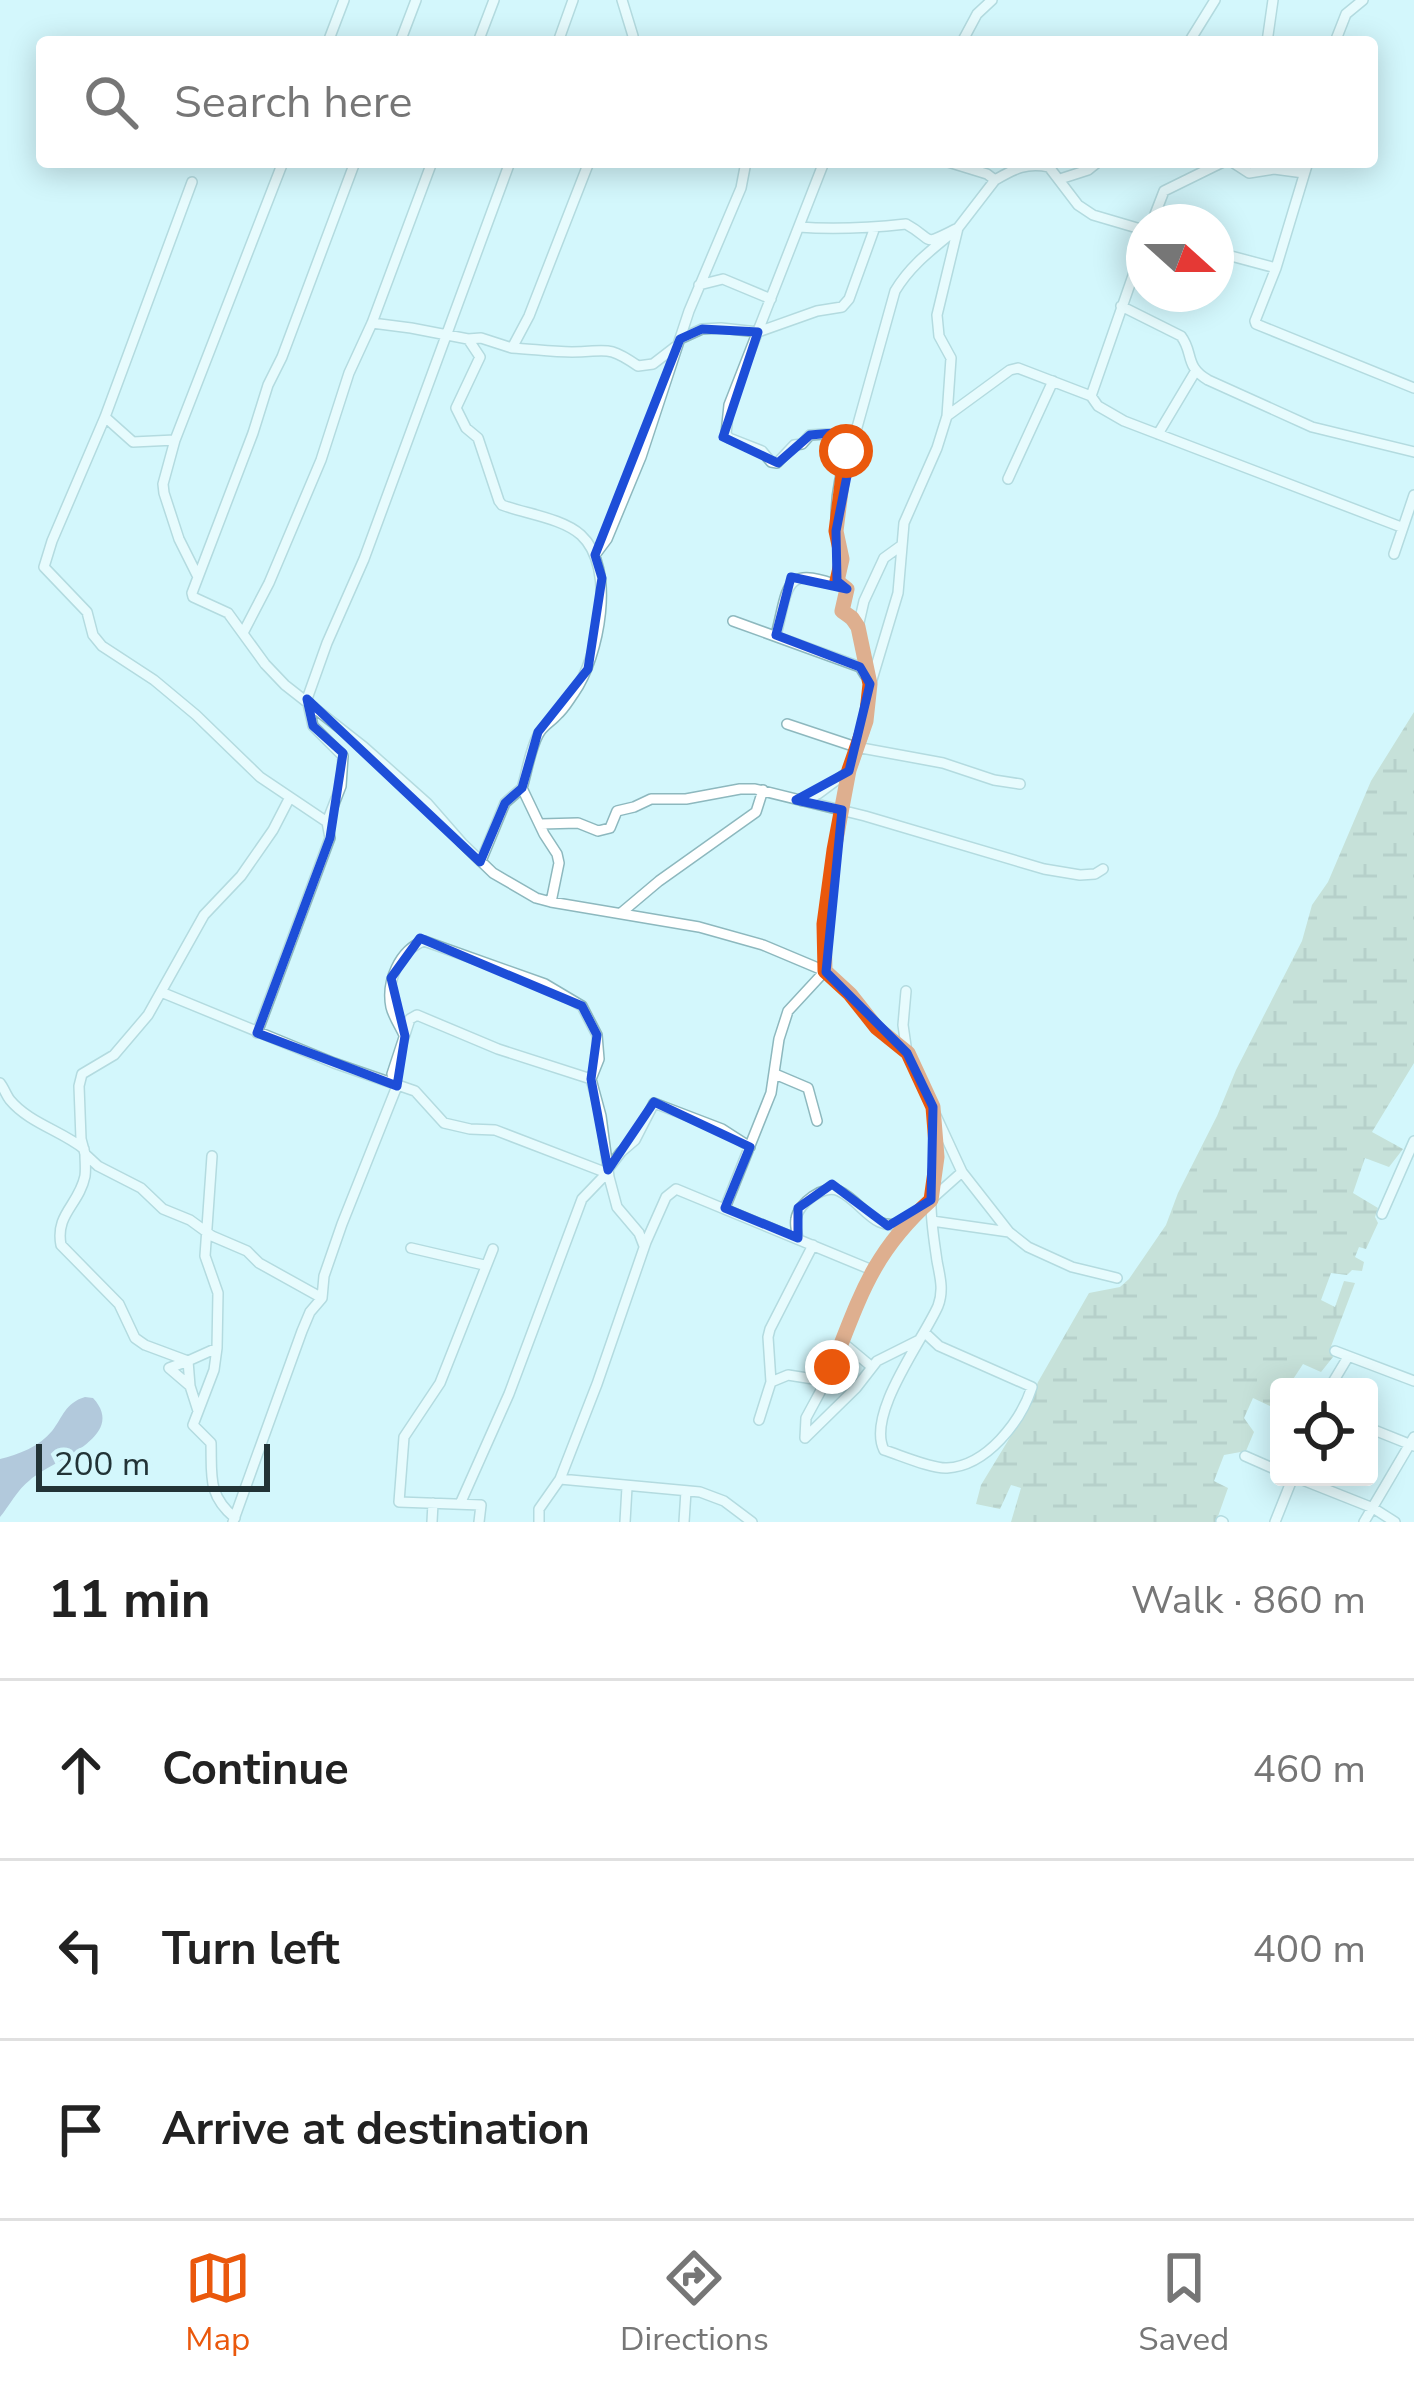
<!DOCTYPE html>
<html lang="en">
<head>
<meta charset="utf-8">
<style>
	:root { --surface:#fff; --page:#f6f6f6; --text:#222; --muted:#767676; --line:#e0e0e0; --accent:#ea580c }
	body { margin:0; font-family:"Nunito Sans",sans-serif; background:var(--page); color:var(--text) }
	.controls { position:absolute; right:36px; bottom:36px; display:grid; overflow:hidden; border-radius:12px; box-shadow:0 6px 30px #0003 }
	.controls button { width:108px; height:108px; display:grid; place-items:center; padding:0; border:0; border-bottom:3px solid var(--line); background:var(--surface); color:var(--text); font:60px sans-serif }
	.compass { position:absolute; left:1126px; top:204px; width:108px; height:108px; border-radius:50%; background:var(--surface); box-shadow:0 6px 30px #0003; rotate:111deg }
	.scale { position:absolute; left:36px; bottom:30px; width:234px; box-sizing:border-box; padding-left:12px; border:6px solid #223336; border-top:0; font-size:33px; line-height:42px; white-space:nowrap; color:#223336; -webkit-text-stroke:9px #d3f7fc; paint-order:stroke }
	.stop { position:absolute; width:36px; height:36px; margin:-27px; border:9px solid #ea580c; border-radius:50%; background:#fff }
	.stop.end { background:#ea580c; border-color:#fff; box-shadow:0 3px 12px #0008 }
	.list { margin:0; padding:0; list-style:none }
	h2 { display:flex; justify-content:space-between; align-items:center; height:156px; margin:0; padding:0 48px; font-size:51px }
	h2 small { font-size:39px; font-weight:400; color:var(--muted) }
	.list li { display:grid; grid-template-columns:78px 1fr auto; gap:36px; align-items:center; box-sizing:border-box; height:180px; padding:0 48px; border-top:3px solid var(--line) }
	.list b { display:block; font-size:45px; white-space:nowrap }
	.list em { font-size:39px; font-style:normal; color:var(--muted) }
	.icon { flex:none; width:66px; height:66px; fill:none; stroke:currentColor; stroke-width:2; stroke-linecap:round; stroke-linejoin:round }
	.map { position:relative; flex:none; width:1414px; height:1522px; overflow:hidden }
	.search { position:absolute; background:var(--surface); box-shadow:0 6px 30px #0003; left:36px; right:36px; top:36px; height:132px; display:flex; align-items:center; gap:30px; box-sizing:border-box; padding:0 42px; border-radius:12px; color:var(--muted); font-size:45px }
	.sheet { height:696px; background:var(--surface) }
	nav { display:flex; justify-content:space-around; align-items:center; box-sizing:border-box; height:168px; border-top:3px solid var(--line); background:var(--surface); font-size:33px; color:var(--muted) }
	nav a { display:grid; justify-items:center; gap:6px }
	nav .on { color:var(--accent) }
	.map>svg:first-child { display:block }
	.wetland { fill:url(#wetland-marsh) }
	.water { fill:#8a90b6 }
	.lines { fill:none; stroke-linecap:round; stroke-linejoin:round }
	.minor-casing { stroke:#8db8be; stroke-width:12 }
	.minor { stroke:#fff; stroke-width:9 }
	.route { stroke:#ea580c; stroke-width:15 }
	.marked { fill:none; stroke:#1d4ed8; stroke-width:9; stroke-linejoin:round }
</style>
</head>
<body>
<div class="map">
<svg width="1414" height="1522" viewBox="0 0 1414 1522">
	<defs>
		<pattern id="wetland-marsh" width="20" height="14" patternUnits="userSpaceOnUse" patternTransform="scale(3)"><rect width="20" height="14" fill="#b5c6af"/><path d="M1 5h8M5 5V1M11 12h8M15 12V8" fill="none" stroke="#93a18f"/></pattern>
	</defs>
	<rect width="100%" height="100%" fill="#d3f7fc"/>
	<!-- wetland -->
	<path class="wetland" d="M1414,712v351l-42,69 31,17 -14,18 -24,-9 -12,35 25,15 -3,9 3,6 -12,26 -7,-2 -4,10 9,5 -2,9 -10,-1 -5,5 -16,-2 -10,27 14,7 9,-26 11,2 -25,66 3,8 -12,15 -18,-8 -15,23h-9v13l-5,8 -21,-10 -9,20 10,14 -8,19 -22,4 -10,26 14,7 -12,34h-205l10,-34 -10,-3 -11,24 -24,-5 5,-19 45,-74 12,-29 51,-89 31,-6 9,-8 37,-54 12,-32 39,-77 19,-46 66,-129 10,-36 16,-23 43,-101z"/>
	<!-- water -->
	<path class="water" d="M85,1397l8,1c36,39 -40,62 -63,82 -13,10 -20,25 -30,37v-58c18,-4 40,-13 52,-28 11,-14 13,-28 33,-34z"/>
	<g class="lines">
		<!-- minor casing -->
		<g class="minor-casing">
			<path id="minor" d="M622,0l11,36 -2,6
				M328,42l16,-42
				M400,42l16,-42
				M478,42l16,-42
				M558,42l15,-42
				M962,42l15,-28 15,-14
				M1189,42l26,-42
				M1267,42l6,-42
				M1335,42l11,-28 17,-14
				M355,162l-73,195 -14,28 -15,48 -61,160 1,4 35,16 37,51 20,21 79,62 63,56 35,40 31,30 43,25 15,4 148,25 64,18 62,26 25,23 27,34 30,25 55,119 47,60 19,15 44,20 45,11
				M824,162l-95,243 -3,29 3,4 33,13 9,11 6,1 17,-18 8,-1 8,-9 16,-1 15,4 15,-7
				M948,162l39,12 8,6c19,-11 32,-18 54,-13l29,38 15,10 51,15
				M1232,162l17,11 25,-4 30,4
				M1308,162l-32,106 -21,53 1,3 158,64
				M1060,179l28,-9 10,-8
				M192,182l-87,235 -53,124 -8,26 43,45 6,23 9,11 52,34 42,35 64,62 67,45 3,16 -73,195
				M1152,222l12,-31 59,-29
				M799,227c35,3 70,1 107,-3 31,17 13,23 52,4 -24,20 -47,36 -63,63l-39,140c-14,29 -23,69 -19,103 2,18 4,29 0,47l10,8 -5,22 16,16 11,52
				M1216,252l60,16
				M699,285l24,-6 48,20
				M1121,306l60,30c13,17 3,30 27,44l104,47 102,25
				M372,323l39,5 57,11 13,-1 31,10 17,-32 60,-154
				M468,339l12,18 -24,51 10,20 12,10 21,63 3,4c24,9 60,13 79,30 36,33 18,122 -7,158 -5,7 -10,16 -17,22 -6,7 -15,11 -19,20 -8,15 -11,37 -16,53l22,46 13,20 2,9 -8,39
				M680,339l22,-10 19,-1 37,4 59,-21 25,-4 7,-8 26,-72
				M512,348c20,1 40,4 60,4 35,0 34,-8 66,14l15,-2 22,-17
				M1091,396l53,-152
				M947,416l63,-46 8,-2 73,28 7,10 26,15 277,106
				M105,417l28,25 42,-2
				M1158,434l37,-62
				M1008,479l45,-98
				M1394,554l20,-59
				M595,555l12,-16 34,-82 48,-146 52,-123 5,-26
				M198,577l-19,-38 -15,-46 -1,-9 12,-44 108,-278
				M733,621l127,46 5,8
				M858,627l6,-26 20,-43 18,-13
				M243,633l26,-50 52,-123 28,-87 23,-50 60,-161
				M776,635c13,-50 7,-71 66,-48
				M787,724l69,23 87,16 51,17 26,4
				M289,799l-16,31 -32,46 -37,39 -56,100 -34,40 -32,19 -3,12 2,53 4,15 13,12 43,22 22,21 27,11 22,16 35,15 12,12 63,35
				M802,801l16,-7 31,-23
				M327,822l14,-36 2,-30 -30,-30 -6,-27 20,-56 37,-84 146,-397
				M541,824l37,-1 20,8 12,-3 7,-17 17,-4 17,-8h35l54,-10h15l110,27 179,53 36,6 15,-1 8,-5
				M481,861l24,-58 17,-15
				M621,913l38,-32 97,-69 7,-22
				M906,991l-3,34 4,28
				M161,992l173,71 81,28 29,32 26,6 25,1 112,43 -25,26 -73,195 -49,110
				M404,1035c-4,-9 -11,-19 -13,-28 -5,-25 8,-57 33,-66l121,43 37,22 15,29 2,24 -8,20 10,37 8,61 8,30 22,26 5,13
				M775,1074l33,14 9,33
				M0,1083c4,5 6,12 10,17 19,23 52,31 74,49
				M85,1154c0,7 1,14 0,22 -6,29 -30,38 -24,69l58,59 16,34 10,7 43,16 29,-13
				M212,1156l-7,100 13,37 -1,55 -3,22 -21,55 18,18c1,32 -4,52 24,75
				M608,1169l13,-17 14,-12 19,-37 68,26 28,18
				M725,1208l46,-115 8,-54 9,-28 37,-40 -1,-47 23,-145 17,-48 4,-38 30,-100 6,-70 33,-75 10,-32 4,-58 -12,-22 -2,-21 21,-87 37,-48
				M1382,1214l32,-73
				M932,1221l77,11
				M798,1238c-1,-4 -3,-14 -2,-19 2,-16 28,-35 43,-28 24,11 35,43 64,31
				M411,1248l73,17
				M924,1332l15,14 93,41c-11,34 -45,79 -85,81 -15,1 -47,-13 -63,-18 -18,-36 39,-110 54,-144 6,-16 2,-29 -1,-45 -3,-22 -7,-44 -6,-65 2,-13 5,-25 5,-37 1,-16 -2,-32 -3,-47
				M842,1342l30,25
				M1335,1351l79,30
				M826,1381l46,-111 36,-50 54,-48
				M771,1382l17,-7 38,6 -20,37 -1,20
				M190,1386l-2,-25 -19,7 21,18 8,25
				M1330,1387l18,-30
				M759,1420l12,-38 -3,-45 2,-8 43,-84
				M1369,1428l45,18
				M805,1438l51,-50 21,-27 42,-21
				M1245,1456l34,15
				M1295,1477l78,31 22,14
				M560,1479l140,13 24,9 28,21
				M1221,1521l2,1
				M233,1522l69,-191 8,-19 12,-14 2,-22 18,-52 55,-138 -5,-12 18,-55 7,-4 81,34 93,30
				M432,1522l1,-19
				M479,1522l2,-17 -82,-3 5,-65 36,-54 53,-134
				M539,1522v-13l21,-30 37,-95 49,-142 20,-45 10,-8 196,81
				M625,1522l2,-35
				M684,1522l2,-31
				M1275,1522l18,-45
				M1364,1522l50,-85"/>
		</g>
		<!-- minor -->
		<use href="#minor" class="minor"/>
	</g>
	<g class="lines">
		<!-- route -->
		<path class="route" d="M832,1367c28,-70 40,-114 99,-167l6,-43 -4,-50 -25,-54 -31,-25 -27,-34 -25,-23 -1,-47 10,-74 15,-80 17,-49 4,-37 -12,-57 -6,-9 -10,-7 5,-22 -10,-8 5,-22 -6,-28 10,-80"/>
	</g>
	<!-- marked area -->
	<path d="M0 0H1414V1522H0ZM702,329l56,3 -35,105 55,26 32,-28 46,-4 -20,100 1,50 10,8 -56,-12 -15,58 84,32 10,17 -21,87 -53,29 46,10 -16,162 81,81 26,54 -2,93 -43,26 -56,-42 -34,24v30l-73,-30 25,-61 -96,-45 -46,68 -17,-91 6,-44 -15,-29 -162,-68 -29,40 14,58 -8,50 -140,-53 73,-195 13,-85 -30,-27 -6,-27 173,163 25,-59 17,-15 16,-56 50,-63 14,-91 -7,-23 85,-216z" fill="#d3f7fc" fill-opacity=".55" fill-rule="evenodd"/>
	<path class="marked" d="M702,329l56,3 -35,105 55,26 32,-28 46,-4 -20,100 1,50 10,8 -56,-12 -15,58 84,32 10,17 -21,87 -53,29 46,10 -16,162 81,81 26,54 -2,93 -43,26 -56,-42 -34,24v30l-73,-30 25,-61 -96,-45 -46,68 -17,-91 6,-44 -15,-29 -162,-68 -29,40 14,58 -8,50 -140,-53 73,-195 13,-85 -30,-27 -6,-27 173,163 25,-59 17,-15 16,-56 50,-63 14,-91 -7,-23 85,-216z"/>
</svg>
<div class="controls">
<button><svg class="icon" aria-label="locate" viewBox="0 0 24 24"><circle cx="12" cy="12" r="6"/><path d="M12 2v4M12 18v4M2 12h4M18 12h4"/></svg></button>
</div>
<svg class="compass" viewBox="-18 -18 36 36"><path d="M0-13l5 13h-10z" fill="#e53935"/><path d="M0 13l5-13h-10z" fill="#767676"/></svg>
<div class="scale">200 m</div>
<div class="stop" style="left:846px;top:451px"></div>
<div class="stop end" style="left:832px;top:1367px"></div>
<div class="search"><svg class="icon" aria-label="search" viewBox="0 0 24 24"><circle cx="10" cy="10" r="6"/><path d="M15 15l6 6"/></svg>Search here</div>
</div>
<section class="sheet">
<h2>11 min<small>Walk · 860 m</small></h2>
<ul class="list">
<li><svg class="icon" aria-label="ahead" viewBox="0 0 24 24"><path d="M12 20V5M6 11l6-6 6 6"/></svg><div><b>Continue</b></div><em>460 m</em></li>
<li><svg class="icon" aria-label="left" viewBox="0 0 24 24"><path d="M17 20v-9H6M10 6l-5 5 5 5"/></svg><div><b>Turn left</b></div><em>400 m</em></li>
<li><svg class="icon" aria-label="arrive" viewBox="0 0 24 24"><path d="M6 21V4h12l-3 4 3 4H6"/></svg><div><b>Arrive at destination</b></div></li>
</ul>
</section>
<nav>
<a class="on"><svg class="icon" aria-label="map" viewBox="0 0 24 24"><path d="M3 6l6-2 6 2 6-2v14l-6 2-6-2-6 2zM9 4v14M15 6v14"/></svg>Map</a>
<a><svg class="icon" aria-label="directions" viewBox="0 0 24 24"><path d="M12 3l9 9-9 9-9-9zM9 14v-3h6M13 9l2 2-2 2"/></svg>Directions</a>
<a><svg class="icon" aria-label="saved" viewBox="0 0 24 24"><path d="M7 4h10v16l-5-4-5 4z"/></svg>Saved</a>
</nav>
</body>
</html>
